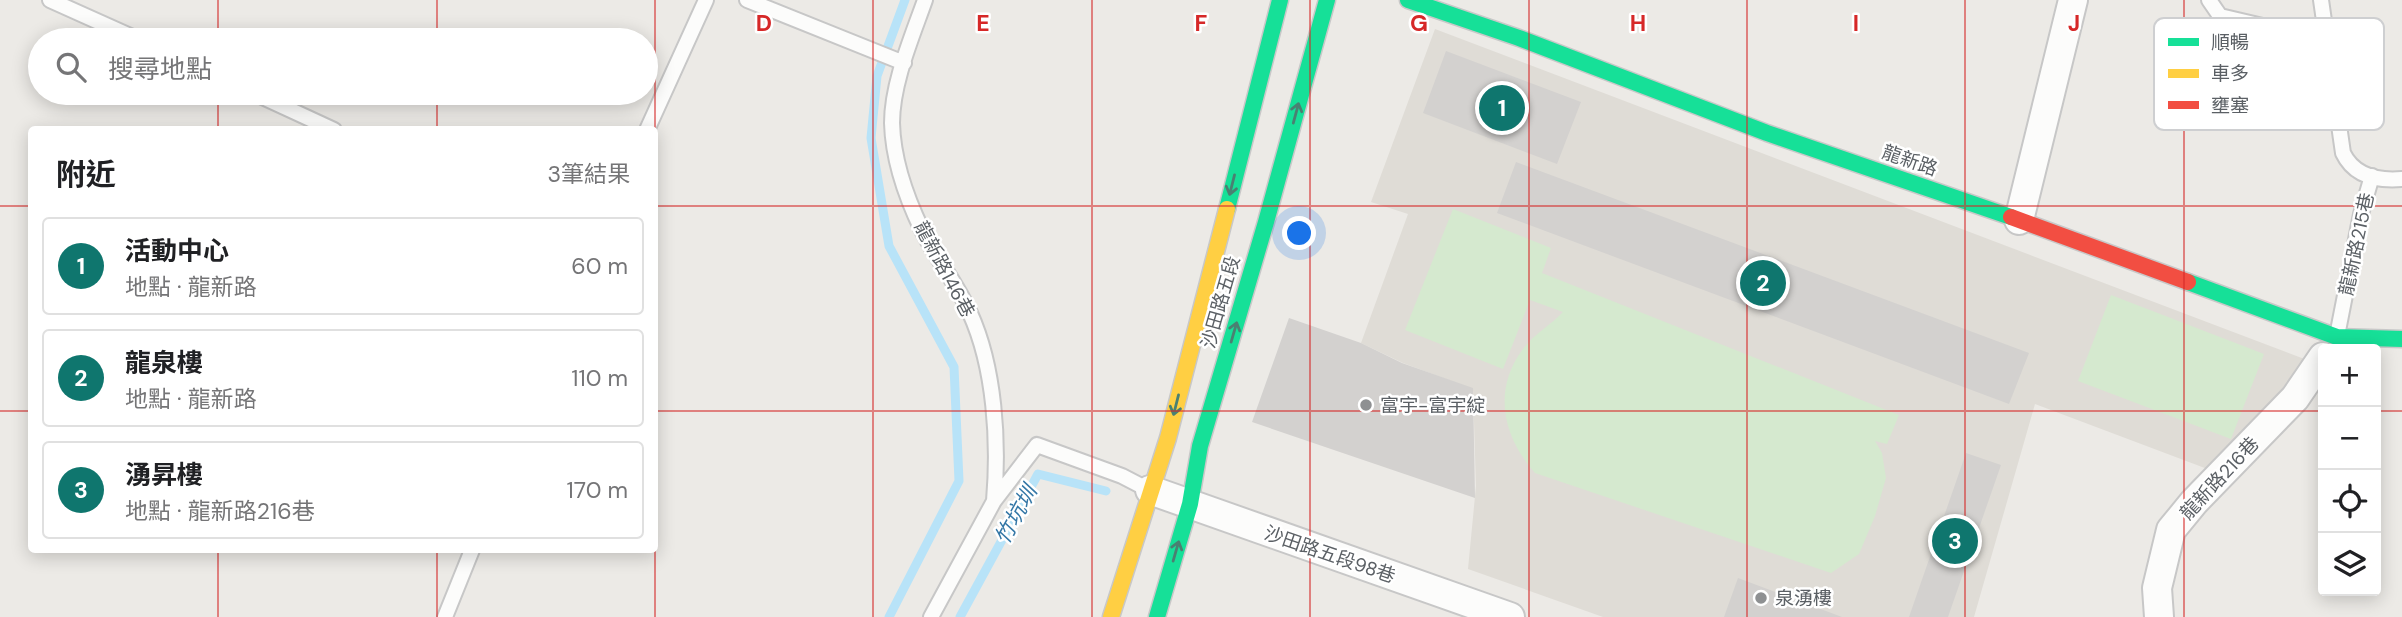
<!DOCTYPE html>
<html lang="zh-TW">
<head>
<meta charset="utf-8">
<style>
	:root { --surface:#fff; --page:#f6f6f6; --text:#202124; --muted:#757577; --line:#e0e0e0; --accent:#0f766e }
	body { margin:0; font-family:"DM Sans","Noto Sans TC",sans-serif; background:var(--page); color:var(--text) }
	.controls { position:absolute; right:21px; bottom:21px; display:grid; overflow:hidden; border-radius:7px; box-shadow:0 4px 18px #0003 }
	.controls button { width:63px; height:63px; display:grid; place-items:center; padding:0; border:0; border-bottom:2px solid var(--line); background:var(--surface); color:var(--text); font:35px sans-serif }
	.you { position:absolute; left:1300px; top:234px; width:24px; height:24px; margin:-18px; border:5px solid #fff; border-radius:50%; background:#1a73e8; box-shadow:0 0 0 10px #1a73e833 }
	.badge { display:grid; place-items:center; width:46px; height:46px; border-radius:50%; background:var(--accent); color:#fff; font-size:23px; font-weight:700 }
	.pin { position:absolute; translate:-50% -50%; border:4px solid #fff; box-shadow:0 2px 7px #0006 }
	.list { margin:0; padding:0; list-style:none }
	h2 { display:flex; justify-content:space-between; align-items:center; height:91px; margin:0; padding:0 28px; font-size:30px }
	h2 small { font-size:23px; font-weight:400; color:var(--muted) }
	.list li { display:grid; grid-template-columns:46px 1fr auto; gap:21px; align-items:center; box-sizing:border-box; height:98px; margin:0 14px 14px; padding:0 14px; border:2px solid var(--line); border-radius:7px }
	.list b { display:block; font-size:26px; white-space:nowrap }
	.list p { margin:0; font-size:23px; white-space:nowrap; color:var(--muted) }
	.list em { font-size:23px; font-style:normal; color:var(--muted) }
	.icon { flex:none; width:38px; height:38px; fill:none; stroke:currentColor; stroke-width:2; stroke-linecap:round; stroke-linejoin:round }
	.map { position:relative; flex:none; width:2402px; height:617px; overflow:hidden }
	.search { position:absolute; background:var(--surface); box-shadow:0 4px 18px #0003; left:28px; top:28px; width:630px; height:77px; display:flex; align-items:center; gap:18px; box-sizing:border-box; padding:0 24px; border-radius:38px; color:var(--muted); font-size:26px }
	.panel { position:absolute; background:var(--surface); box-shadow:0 4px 18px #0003; left:28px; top:126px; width:630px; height:427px; border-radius:7px }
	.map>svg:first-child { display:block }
	.education { fill:#dfdcd6 }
	.green { fill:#d5e9cf }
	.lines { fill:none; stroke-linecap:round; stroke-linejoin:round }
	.stream { stroke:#b8e3f8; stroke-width:9 }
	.building { fill:#d3d1cf }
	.lane-casing { stroke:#c7c7c7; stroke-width:18 }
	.street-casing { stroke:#c7c7c7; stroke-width:32 }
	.fast-casing { stroke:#c8c8c8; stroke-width:19 }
	.slow-casing { stroke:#c8c8c8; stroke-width:19 }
	.jam-casing { stroke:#c8c8c8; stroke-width:19 }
	.lane { stroke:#fcfcfb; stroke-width:14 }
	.street { stroke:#fcfcfb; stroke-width:28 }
	.fast { stroke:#16e098; stroke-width:16 }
	.slow { stroke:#ffcf43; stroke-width:16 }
	.jam { stroke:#f24e42; stroke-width:16 }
	.oneway { stroke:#4a8072 }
	.grid { fill:none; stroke:#d62828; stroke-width:2; stroke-opacity:0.55 }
	.poi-dot { fill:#8e9092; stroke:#fff; stroke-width:2.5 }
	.labels { text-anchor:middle; stroke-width:5; stroke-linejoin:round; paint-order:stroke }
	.street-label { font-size:19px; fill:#5b6065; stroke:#fff }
	.poi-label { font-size:19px; fill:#5b6065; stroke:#fff; text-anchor:start }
	.water-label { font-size:21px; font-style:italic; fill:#3477a6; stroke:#fff }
	.key { fill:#fff; stroke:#cecfd1; stroke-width:2 }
	.key-label { font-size:19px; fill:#5b6065 }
	.grid-label { font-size:23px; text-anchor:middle; font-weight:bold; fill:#d62828; stroke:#fff; stroke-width:5; stroke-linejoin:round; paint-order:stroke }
</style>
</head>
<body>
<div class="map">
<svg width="2402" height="617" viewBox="0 0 2402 617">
	<rect width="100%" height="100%" fill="#eceae6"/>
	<!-- education -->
	<path class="education" d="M1435,29l885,336 -94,111 -191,-72 -61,213h-371l-135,-48 8,-83 -3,-97 -70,-26 -42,-20 47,-129 -37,-12z"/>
	<!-- green -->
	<path class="green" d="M1453,209l98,39 -9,25 357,142 -12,29 -12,-3 7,12 4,25 -11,38 -16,38 -28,19 -296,-100c-32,-36 -43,-83 -12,-124 11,-15 28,-24 40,-37l-33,-12 -27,69 -98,-39z
		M2111,295l153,59 -33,85 -153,-58z"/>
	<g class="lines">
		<!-- stream -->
		<path class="stream" d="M889,617l70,-136 -5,-114 -65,-121 -18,-108 6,-62 28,-76
			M960,617l78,-143 68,17"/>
	</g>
	<!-- building -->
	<path class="building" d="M1446,51l135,51 -24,62 -134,-51z
		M1516,162l513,191 -20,51 -512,-191z
		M1289,318l72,25 41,20 71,25 2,110 -223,-76z
		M1966,453l35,12 -53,152h-39z
		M1738,578l104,39h-118z"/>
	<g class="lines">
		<!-- lane casing -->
		<g class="lane-casing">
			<path id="lane" d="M50,0l89,40
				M747,0l157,63
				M925,0c-13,37 -33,83 -33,123 1,36 14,74 30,107 14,28 35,54 48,83 25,55 29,129 24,188
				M2209,0l11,16 107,25
				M2321,0l22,153c11,23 35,28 59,26
				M254,93l80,37
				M647,130l59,-130
				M2337,336l24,-122 11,-38
				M445,617l27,-67
				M931,617l63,-116 43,-56 85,31 27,14"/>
		</g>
		<!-- street casing -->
		<g class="street-casing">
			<path id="street" d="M2019,220l54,-220
				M1150,490l360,127
				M2159,617l-2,-29 14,-58 23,-28 101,-104 28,-41"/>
		</g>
		<!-- fast casing -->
		<g class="fast-casing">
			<path id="fast" d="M1408,0l111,38 248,95 244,84
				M1227,209l53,-209
				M2188,282l149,55 65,2
				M1157,617l33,-113 10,-58 66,-224 61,-222"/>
		</g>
		<!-- slow casing -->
		<g class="slow-casing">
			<path id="slow" d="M1111,617l57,-179 59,-229"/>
		</g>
		<!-- jam casing -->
		<g class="jam-casing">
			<path id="jam" d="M2011,217l177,65"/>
		</g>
		<!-- lane -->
		<use href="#lane" class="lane"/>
		<!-- street -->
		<use href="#street" class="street"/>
		<!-- fast -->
		<use href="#fast" class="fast"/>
		<!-- slow -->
		<use href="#slow" class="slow"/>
		<!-- jam -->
		<use href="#jam" class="jam"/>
	</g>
	<!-- one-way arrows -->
	<defs><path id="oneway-shaft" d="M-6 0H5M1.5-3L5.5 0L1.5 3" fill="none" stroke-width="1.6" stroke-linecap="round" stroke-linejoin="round" transform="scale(1.75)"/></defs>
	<g class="oneway">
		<use href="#oneway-shaft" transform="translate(1296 113) rotate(-75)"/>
		<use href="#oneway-shaft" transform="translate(1232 185) rotate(104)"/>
		<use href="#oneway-shaft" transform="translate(1234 332) rotate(-74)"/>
		<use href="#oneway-shaft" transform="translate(1176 405) rotate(104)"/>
		<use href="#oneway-shaft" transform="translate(1176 551) rotate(-74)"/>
	</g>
	<!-- grid -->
	<path class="grid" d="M218,0v40M437,0v40M655,0v617M873,0v617M1092,0v617M1310,0v617M1529,0v617M1747,0v617M1965,0v617M2184,0v617M218,93v37M437,93v37M0,206h32M654,206h1748M0,411h32M654,411h1669M2376,411h26M218,550v67M437,550v67"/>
	<!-- markers -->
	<g class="poi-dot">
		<circle cx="1366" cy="405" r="7"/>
		<circle cx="1761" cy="598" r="7"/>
	</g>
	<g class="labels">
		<!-- street labels -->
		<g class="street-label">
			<text transform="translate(1910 160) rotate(19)" y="7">龍新路</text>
			<text transform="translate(2356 244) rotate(-78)" y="7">龍新路215巷</text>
			<text transform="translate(945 269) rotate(62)" y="7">龍新路146巷</text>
			<text transform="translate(1220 302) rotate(-74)" y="7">沙田路五段</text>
			<text transform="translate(2219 478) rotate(-47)" y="7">龍新路216巷</text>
			<text transform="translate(1330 554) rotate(19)" y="7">沙田路五段98巷</text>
		</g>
		<!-- poi labels -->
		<g class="poi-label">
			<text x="1380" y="412">富宇-富宇綻</text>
			<text x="1775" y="605">泉湧樓</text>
		</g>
		<!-- water labels -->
		<g class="water-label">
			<text transform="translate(1016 515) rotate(-61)" y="7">竹坑圳</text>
		</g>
	</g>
	<!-- legend -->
	<rect x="2154" y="18" width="230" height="112" rx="10" class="key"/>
	<rect x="2168" y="38" width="31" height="8" fill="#16e098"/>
	<rect x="2168" y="69" width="31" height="9" fill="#ffcf43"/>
	<rect x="2168" y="101" width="31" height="8" fill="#f24e42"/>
	<g class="key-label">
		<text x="2211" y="49">順暢</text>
		<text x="2211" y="80">車多</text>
		<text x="2211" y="112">壅塞</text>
	</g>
	<g class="grid-label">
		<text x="764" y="31">D</text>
		<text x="983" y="31">E</text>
		<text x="1201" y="31">F</text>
		<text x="1419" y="31">G</text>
		<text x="1638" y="31">H</text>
		<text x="1856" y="31">I</text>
		<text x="2074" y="31">J</text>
	</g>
</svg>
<div class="controls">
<button>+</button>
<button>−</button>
<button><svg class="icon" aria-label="locate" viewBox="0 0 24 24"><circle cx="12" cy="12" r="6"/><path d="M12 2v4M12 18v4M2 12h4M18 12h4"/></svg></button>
<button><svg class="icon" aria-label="layers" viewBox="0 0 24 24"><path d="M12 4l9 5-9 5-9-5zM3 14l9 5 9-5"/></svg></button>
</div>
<div class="you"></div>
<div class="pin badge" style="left:1502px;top:108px">1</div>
<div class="pin badge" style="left:1763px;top:283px">2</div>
<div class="pin badge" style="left:1955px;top:541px">3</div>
<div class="search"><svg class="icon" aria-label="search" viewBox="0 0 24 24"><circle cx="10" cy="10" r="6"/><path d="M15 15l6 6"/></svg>搜尋地點</div>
<section class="panel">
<h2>附近<small>3筆結果</small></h2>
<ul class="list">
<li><span class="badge">1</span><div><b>活動中心</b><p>地點 · 龍新路</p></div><em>60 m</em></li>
<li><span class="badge">2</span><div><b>龍泉樓</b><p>地點 · 龍新路</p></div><em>110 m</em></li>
<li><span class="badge">3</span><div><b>湧昇樓</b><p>地點 · 龍新路216巷</p></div><em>170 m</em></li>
</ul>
</section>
</div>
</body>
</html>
